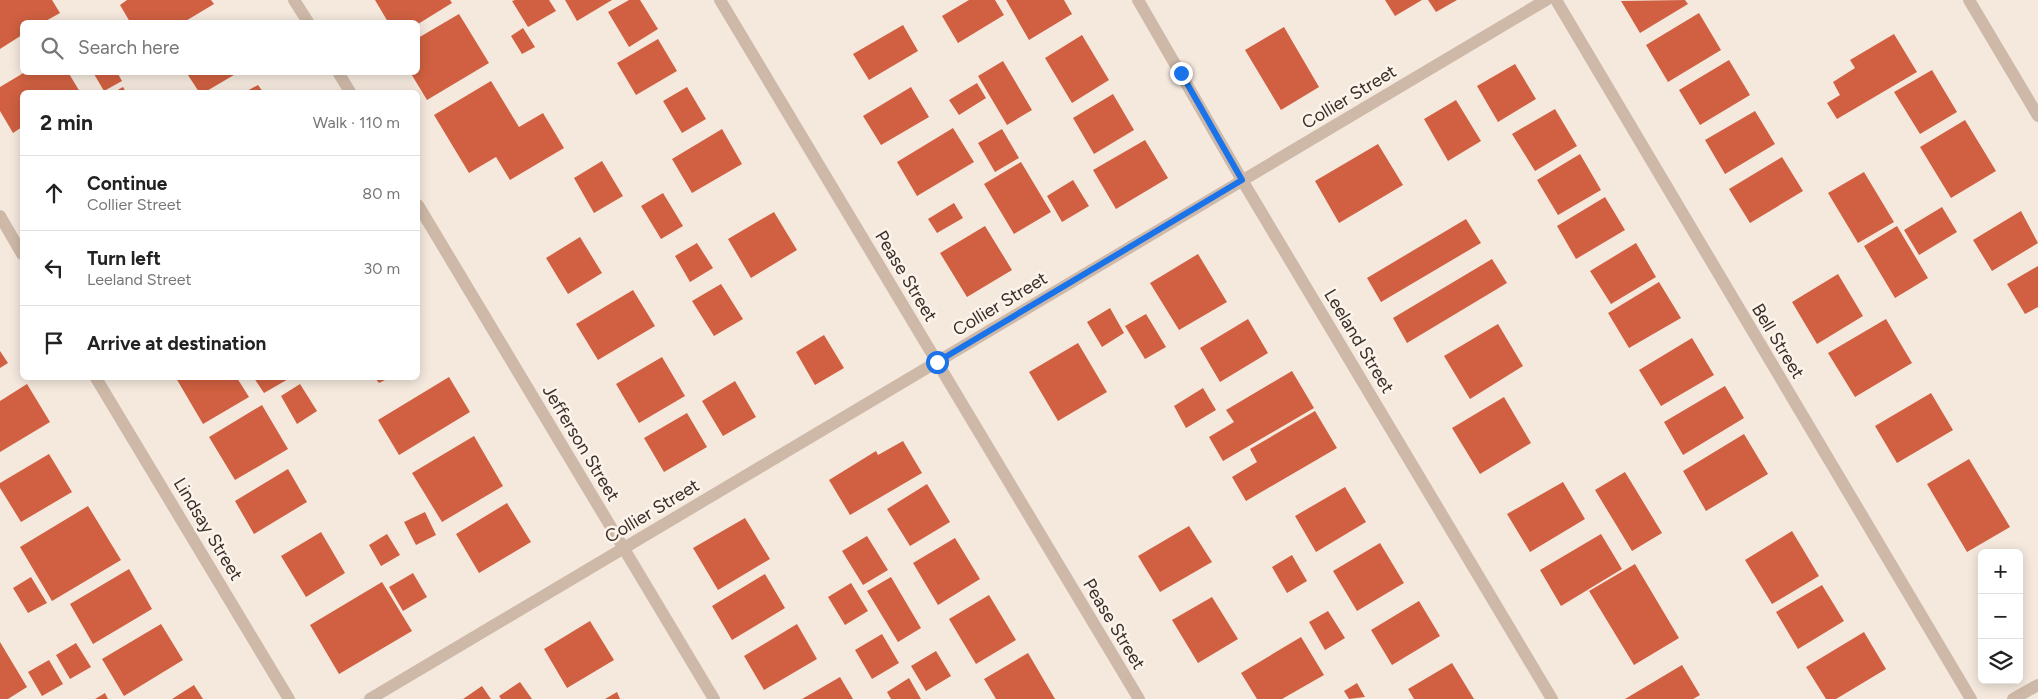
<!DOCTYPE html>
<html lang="en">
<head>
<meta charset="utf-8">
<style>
	:root { --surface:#fff; --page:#f2f2f2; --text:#222; --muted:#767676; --line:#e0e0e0 }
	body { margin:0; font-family:Figtree,sans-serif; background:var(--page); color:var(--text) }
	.controls { position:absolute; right:15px; bottom:15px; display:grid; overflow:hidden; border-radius:8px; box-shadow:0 2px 12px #0003 }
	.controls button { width:45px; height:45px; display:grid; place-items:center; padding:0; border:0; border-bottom:1px solid var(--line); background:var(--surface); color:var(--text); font:25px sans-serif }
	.stop { position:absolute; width:15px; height:15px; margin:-11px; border:4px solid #1a73e8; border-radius:50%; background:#fff }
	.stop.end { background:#1a73e8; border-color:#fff; box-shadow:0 1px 5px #0008 }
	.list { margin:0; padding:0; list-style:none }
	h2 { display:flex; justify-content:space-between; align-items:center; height:65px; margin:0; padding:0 20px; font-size:21px }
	h2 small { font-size:16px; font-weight:400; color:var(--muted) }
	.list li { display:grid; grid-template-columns:32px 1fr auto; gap:15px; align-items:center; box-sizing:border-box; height:75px; padding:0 20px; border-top:1px solid var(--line) }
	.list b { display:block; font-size:19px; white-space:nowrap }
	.list p { margin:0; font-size:16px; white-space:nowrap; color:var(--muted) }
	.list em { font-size:16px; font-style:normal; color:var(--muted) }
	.icon { flex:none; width:28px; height:28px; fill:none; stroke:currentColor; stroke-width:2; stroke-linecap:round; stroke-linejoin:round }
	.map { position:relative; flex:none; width:2038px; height:699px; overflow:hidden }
	.search { position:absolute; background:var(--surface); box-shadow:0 2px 12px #0003; left:20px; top:20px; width:400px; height:55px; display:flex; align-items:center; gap:12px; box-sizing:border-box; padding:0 18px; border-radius:8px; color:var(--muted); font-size:19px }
	.panel { position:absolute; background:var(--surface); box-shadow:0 2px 12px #0003; left:20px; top:90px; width:400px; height:290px; border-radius:8px }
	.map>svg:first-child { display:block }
	.building { fill:#d06041 }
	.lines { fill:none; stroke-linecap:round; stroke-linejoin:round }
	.minor { stroke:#ceb9a8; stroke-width:12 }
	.route { stroke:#1a73e8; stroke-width:6 }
	.labels { text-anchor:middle; stroke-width:5; stroke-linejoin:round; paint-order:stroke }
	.street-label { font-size:18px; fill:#3b2e29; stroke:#fcf4eb }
</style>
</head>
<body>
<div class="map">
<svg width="2038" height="699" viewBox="0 0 2038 699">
	<rect width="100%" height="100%" fill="#f5e9de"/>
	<!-- building -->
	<path class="building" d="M0,0h52l8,13 -16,9h-22v13l-22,14z
		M127,0h84l3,4 -30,18h-54l-10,-17z
		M375,0h75l2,3 -34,21 -30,-2z
		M515,0h34l7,11 -28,16 -16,-26z
		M565,0h47l-35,21z
		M629,0h11l18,29 -29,18 -21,-35z
		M969,0h26l9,15 -46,28 -16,-27z
		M1006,0h58l8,14 -43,26z
		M1385,0h37l-27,16z
		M1428,0h29l-21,12z
		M1685,0l3,4 -48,29 -19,-32z
		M1699,13l22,37 -53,32 -22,-37z
		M459,14l30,49 -62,37 -17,-28h8v-34z
		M903,25l15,26 -49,29 -16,-26z
		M1284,27l35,60 -38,23 -36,-60z
		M523,28l12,19 -13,7 -11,-18z
		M1894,34l23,38 -80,47 -10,-16 13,-8 -7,-13 22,-14 -5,-8z
		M1082,35l27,45 -37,23 -27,-45z
		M658,39l19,32 -41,24 -19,-32z
		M1729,60l21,35 -50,30 -21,-35z
		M1003,61l29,49 -25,15 -29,-49z
		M1515,64l21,35 -38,23 -21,-36z
		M1932,70l25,42 -37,22 -26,-42z
		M25,72h43l12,20h-58v35l-9,6 -13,-22v-24z
		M95,72h22l5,9 -18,10 -10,-17z
		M186,72h53l-34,20h-6z
		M491,81l28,46 24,-14 21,35 -54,32 -14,-23 -27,16 -35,-58z
		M977,83l9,15 -27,17 -10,-15z
		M258,85l5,7h-18z
		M123,87l3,5h-12z
		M687,87l19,32 -24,14 -19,-32z
		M911,87l18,30 -48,28 -18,-29z
		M1113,94l21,36 -40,24 -21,-36z
		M1456,100l25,41 -33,20 -24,-42z
		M1555,109l22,37 -42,25 -23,-37z
		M1755,111l20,33 -50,30 -20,-34z
		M1965,120l31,51 -45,27 -31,-51z
		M953,128l21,34 -57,34 -20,-34z
		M722,129l20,35 -50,29 -20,-34z
		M1002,129l17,29 -24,14 -17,-29z
		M1145,140l23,38 -52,31 -23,-39z
		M1378,144l25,41 -64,38 -24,-42z
		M1580,154l21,36 -43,25 -21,-35z
		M1782,157l21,34 -53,32 -21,-34z
		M602,161l21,35 -29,17 -20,-35z
		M1021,162l30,50 -37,22 -30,-50z
		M1864,172l30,50 -36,21 -30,-50z
		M1073,180l16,26 -27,16 -15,-26z
		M663,193l20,33 -22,13 -20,-33z
		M1605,197l20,33 -49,29 -19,-33z
		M954,203l9,15 -26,15 -9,-14z
		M1942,207l15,25 -38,23 -15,-25z
		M2021,211l17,32 -46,28 -19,-31z
		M774,212l23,38 -46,28 -23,-39z
		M1466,219l15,24 -100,59 -14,-24z
		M985,226l27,44 -45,27 -27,-44z
		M1897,226l31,52 -33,20 -31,-52z
		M580,237l22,36 -34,21 -22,-36z
		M697,243l16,25 -23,14 -15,-26z
		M1636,243l20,34 -45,27 -21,-33z
		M1198,254l29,48 -48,28 -29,-47z
		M1492,259l15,24 -100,60 -14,-25z
		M2038,266v41l-13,7 -18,-30z
		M1838,274l25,42 -46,28 -25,-42z
		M1659,282l22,36 -52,30 -21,-35z
		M721,284l22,35 -29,17 -22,-35z
		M633,290l22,36 -57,34 -22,-36z
		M1110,308l14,25 -22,14 -15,-25z
		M1146,314l20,33 -21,12 -20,-33z
		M1248,319l20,34 -48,29 -20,-34z
		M1886,319l26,44 -57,34 -27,-44z
		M1498,324l25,42 -53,33 -26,-43z
		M824,335l20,33 -29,17 -19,-33z
		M1692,338l22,37 -53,31 -22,-36z
		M1078,343l29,49 -49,29 -29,-49z
		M0,351l8,12 -8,5z
		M662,357l23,39 -46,27 -23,-39z
		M1292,371l22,37 -91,53 -14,-24 25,-15 -8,-12z
		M449,377l21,35 -71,43 -21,-35z
		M176,378h61l12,19 -46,27z
		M254,378h36l-26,15z
		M375,378h14l-10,5z
		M735,381l21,36 -33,19 -21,-35z
		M27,384l23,38 -50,30v-51z
		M300,384l17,27 -20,13 -16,-28z
		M1725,386l19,32 -61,37 -19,-33z
		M1203,388l13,22 -30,18 -12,-22z
		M1931,393l22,37 -56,33 -22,-37z
		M1504,397l27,46 -51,31 -28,-46z
		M262,405l26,44 -53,31 -26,-43z
		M1315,411l22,37 -91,53 -14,-24 25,-15 -7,-13z
		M687,413l20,34 -43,25 -20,-34z
		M1744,434l24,40 -62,37 -23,-40z
		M474,436l29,50 -61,36 -30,-49z
		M903,441l19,32 -72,42 -21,-35 47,-29 2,4z
		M49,454l23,38 -51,30 -21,-34v-5z
		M1969,459l41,68 -43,25 -40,-68z
		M288,469l19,33 -53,32 -19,-33z
		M1625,472l37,61 -30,18 -37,-61z
		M1563,482l22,37 -55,33 -23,-38z
		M927,484l23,38 -40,24 -23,-37z
		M1345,487l21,35 -50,30 -21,-36z
		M507,503l24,39 -52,31 -23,-39z
		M88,506l33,54 -69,41 -32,-54z
		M425,512l11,23 -20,10 -12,-23z
		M745,518l25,41 -52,31 -25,-42z
		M1189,526l23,36 -52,30 -22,-36z
		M1792,531l27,45 -47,28 -27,-44z
		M321,532l24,41 -39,24 -25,-41z
		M387,534l13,21 -19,11 -12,-21z
		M1601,534l21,35 -61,37 -21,-36z
		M867,536l21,34 -25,15 -21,-34z
		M955,538l25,41 -42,26 -25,-42z
		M1380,543l24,40 -47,28 -24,-40z
		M1292,555l15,26 -20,12 -15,-26z
		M1635,564l44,74 -45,27 -45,-74z
		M129,569l23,40 -59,35 -23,-40z
		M413,573l14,24 -24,14 -14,-24z
		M765,574l20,34 -53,32 -20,-34z
		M31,577l16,26 -19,10 -15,-25z
		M891,577l30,51 -23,14 -31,-51z
		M382,582l30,49 -73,43 -29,-49z
		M851,583l17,28 -23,14 -17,-28z
		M1822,585l22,36 -46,28 -22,-37z
		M989,595l27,45 -40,24 -27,-45z
		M1212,597l26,42 -40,24 -26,-43z
		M1419,601l21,35 -48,29 -21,-35z
		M1328,611l17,27 -20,12 -16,-28z
		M590,621l24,39 -47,28 -23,-39z
		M161,624l22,36 -59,36 -22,-37z
		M797,624l20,35 -53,31 -20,-34z
		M1864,632l22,37 -50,30h-10l-20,-32z
		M882,634l17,29 -27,16 -17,-29z
		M1301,637l23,38 -42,24h-25l-16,-26z
		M0,642l27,45 -19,12h-8z
		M76,643l15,24 -21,12 -14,-24z
		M936,651l15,25 -25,15 -15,-25z
		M1028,653l27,46h-59l-12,-20z
		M49,660l14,24 -21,12 -14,-24z
		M1452,663l22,36h-60l-6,-10z
		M1682,665l18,30 -7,4h-68z
		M840,677l13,22h-51z
		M909,678l12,21h-30l-4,-7z
		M520,682l12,17h-31l-2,-3z
		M1357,683l8,14 -16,2 -5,-8z
		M194,685l9,14h-31z
		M482,686l9,13h-28z
		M617,692l3,7h-15z
		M105,693l3,6h-13z"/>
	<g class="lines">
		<!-- minor -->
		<path class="minor" d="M294,0l14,22
			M720,0l419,699
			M1138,0l104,180 310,519
			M1556,0l415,699
			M1969,0l69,116
			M338,72l12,20
			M418,205l296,494
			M0,216l22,38
			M96,378l193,321
			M370,699l1176,-699
			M2013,699l25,-14"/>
	</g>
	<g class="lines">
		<!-- route -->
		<path class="route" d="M937,362l305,-182 -61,-107"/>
	</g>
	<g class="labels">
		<!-- street labels -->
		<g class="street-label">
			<text transform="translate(1349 97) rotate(-31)" y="6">Collier Street</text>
			<text transform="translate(906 276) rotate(59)" y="6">Pease Street</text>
			<text transform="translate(1000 304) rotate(-31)" y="6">Collier Street</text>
			<text transform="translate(1359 341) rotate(59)" y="6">Leeland Street</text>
			<text transform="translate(1778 341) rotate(59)" y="6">Bell Street</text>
			<text transform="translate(581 443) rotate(59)" y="6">Jefferson Street</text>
			<text transform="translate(652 511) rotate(-31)" y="6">Collier Street</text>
			<text transform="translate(208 529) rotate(59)" y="6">Lindsay Street</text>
			<text transform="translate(1114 624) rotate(59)" y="6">Pease Street</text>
		</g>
	</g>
</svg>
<div class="controls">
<button>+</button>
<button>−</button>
<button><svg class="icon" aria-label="layers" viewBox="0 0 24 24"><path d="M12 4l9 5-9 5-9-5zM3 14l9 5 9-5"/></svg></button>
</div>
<div class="stop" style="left:937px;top:362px"></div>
<div class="stop end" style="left:1181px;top:73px"></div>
<div class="search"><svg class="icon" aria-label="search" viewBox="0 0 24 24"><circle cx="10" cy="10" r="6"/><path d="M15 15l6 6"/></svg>Search here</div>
<section class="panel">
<h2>2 min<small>Walk · 110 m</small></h2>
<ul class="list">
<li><svg class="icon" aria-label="ahead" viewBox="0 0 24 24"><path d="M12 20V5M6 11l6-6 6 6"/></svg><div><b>Continue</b><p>Collier Street</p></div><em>80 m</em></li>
<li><svg class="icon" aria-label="left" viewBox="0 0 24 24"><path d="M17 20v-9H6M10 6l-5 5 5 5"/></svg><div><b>Turn left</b><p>Leeland Street</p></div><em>30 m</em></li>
<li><svg class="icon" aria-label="arrive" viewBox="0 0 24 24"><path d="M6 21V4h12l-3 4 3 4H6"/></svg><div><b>Arrive at destination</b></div></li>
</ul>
</section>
</div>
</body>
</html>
